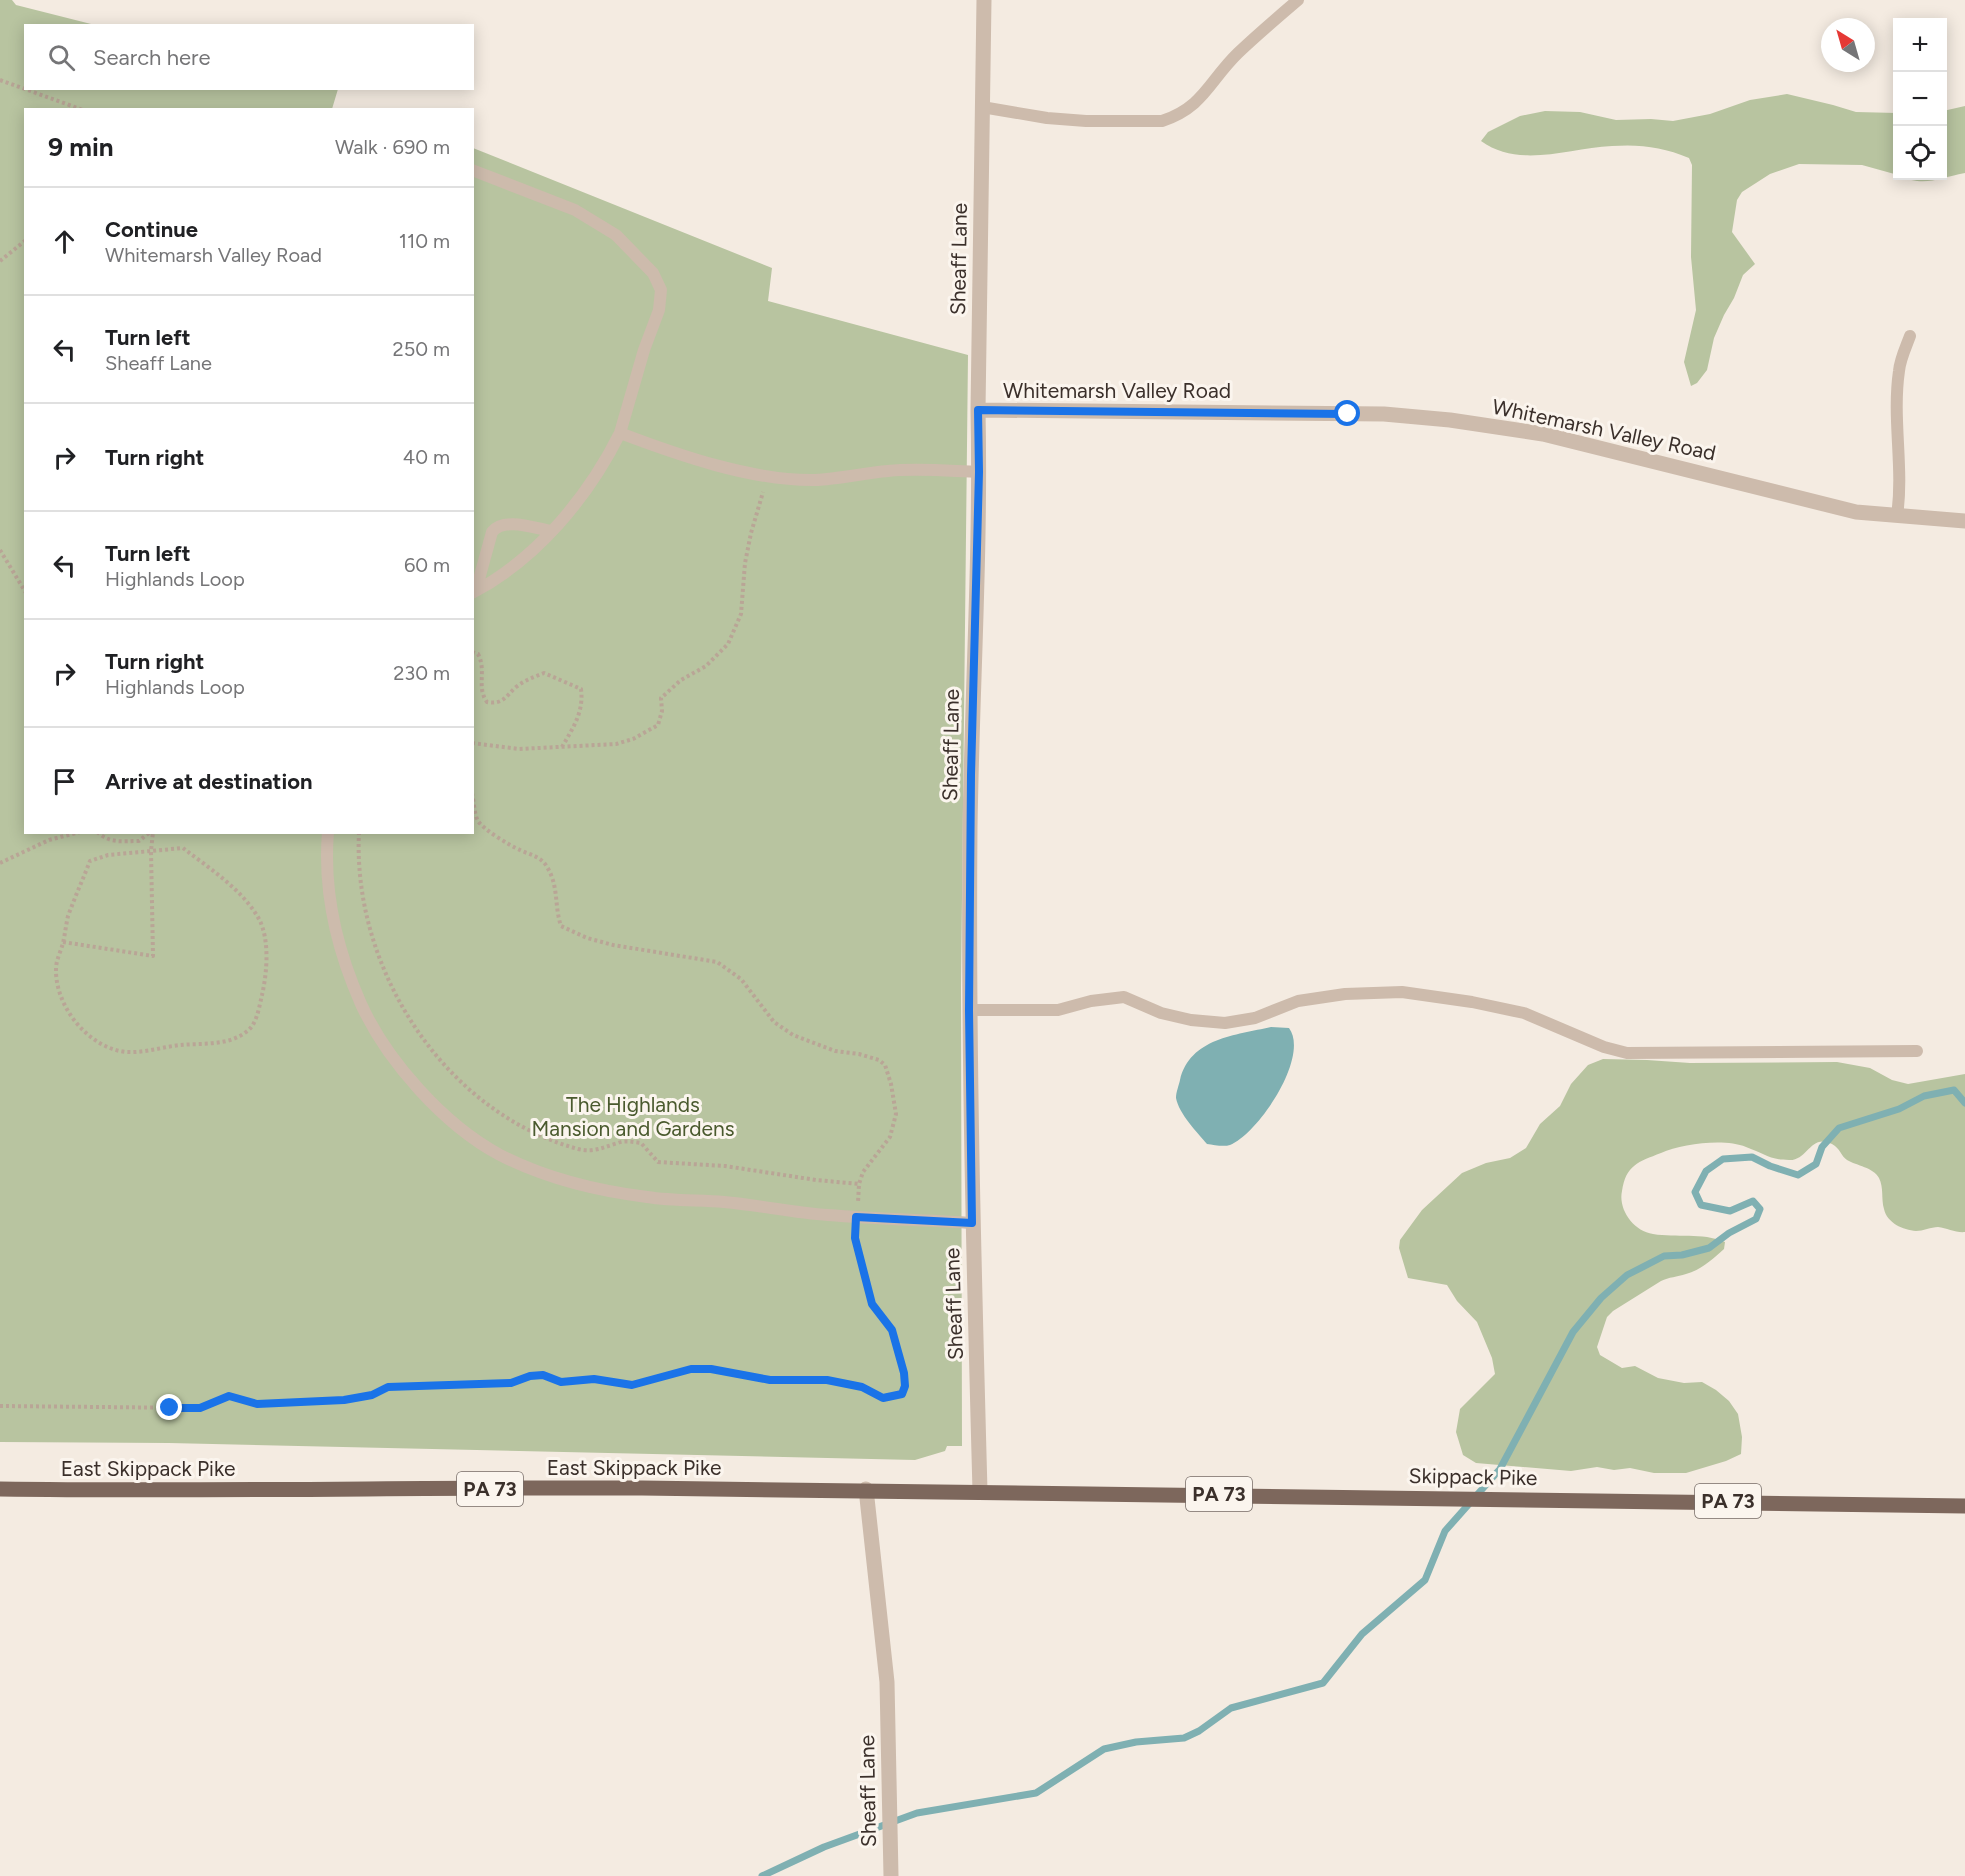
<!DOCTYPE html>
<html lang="en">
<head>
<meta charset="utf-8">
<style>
	:root { --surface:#fff; --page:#f6f6f6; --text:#202124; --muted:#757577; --line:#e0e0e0 }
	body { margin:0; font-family:Figtree,sans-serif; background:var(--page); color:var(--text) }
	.controls { position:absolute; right:18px; top:18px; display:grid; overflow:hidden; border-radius:0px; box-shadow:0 3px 15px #0003 }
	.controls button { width:54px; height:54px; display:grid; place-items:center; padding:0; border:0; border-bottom:2px solid var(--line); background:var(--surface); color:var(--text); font:30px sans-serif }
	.compass { position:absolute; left:1821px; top:18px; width:54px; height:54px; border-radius:50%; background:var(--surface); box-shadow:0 3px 15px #0003; rotate:323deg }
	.stop { position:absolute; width:18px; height:18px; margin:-14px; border:4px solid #1a73e8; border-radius:50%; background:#fff }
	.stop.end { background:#1a73e8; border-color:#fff; box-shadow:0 2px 6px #0008 }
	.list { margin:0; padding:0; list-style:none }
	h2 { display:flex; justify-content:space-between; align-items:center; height:78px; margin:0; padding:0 24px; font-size:26px }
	h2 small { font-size:20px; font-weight:400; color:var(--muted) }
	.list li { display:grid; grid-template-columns:39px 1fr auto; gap:18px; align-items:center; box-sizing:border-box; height:108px; padding:0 24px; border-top:2px solid var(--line) }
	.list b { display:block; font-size:22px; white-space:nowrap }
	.list p { margin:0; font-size:20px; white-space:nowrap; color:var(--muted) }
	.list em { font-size:20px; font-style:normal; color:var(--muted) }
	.icon { flex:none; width:33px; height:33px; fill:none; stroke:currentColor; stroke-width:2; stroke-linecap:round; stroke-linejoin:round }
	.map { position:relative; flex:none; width:1965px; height:1876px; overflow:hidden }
	.search { position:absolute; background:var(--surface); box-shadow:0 3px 15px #0003; left:24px; top:24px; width:450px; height:66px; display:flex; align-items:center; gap:15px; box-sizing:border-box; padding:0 21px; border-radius:0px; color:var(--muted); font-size:22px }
	.panel { position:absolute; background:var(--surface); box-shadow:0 3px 15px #0003; left:24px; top:108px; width:450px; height:726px; border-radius:0px }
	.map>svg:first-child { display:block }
	.green { fill:#b8c4a0 }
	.water { fill:#7fb0b2 }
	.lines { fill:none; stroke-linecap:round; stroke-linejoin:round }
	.stream { stroke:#7fb0b2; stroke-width:7 }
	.path { stroke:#b9a596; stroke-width:4; stroke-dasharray:3 3; stroke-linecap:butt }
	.lane { stroke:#cdbbac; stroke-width:12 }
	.street { stroke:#cdbbac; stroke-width:15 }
	.primary { stroke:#7d675c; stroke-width:15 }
	.route { stroke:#1a73e8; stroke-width:8 }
	.labels { text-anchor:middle; stroke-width:6; stroke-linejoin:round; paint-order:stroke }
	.shield { fill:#fbf5ee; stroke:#756b66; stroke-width:1.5 }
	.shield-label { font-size:20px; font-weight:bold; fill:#3b302b }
	.street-label { font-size:21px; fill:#3b302b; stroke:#fbf5ee }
	.park-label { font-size:21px; fill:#4a5a2e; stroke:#fbf5ee }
</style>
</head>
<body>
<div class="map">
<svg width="1965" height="1876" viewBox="0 0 1965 1876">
	<rect width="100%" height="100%" fill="#f4ebe1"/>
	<!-- green -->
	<path class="green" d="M0,0h12l4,5 79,20 -69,1v62l312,1 -6,20 -306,1v722h446l1,-684 299,120 -4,33 200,54 -7,633 1,458h-15l-2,5 -30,9 -746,-17 -169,-1z
		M1787,94l46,11 23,7 41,1 1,62 -36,-10 -63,-1 -29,10 -28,18 -5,8 -5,32 23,32 -12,11 -9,23 -10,17 -10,23 -7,32 -10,13 -6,3 -7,-24 12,-52 -5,-53 1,-92 -3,-7c-26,-11 -49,-14 -77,-12 -44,2 -92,23 -131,-5l7,-9 32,-16 25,-5 35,1 36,8 35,-1 22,2 37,-7 40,-14z
		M1965,106v67c-27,5 -39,14 -67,3h44l1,-65z
		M1603,1059l44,1 43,3 147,-1 33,6 22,12 16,4 57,-10v158c-9,1 -18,-4 -27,-5 -7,0 -15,4 -22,4 -13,-1 -29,-8 -32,-22 -3,-10 0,-21 -5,-31 -6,-11 -22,-12 -32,-18 -6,-4 -7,-12 -15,-16 -22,-11 -24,17 -43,16 -19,0 -26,-7 -43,-13 -22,-9 -64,-3 -85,6 -23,9 -35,12 -39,38 -4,18 11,40 31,43 24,4 48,-2 72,8l-1,7c-11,10 -23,21 -38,25 -9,3 -17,3 -25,7l-48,30 -6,6 -10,30 3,8 22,13 13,-2 23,12 26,5 18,-1 14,8 13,11 9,13 4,23 -1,17 -15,7 -40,12h-32l-24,-5 -16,2 -17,-3 -26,4 -95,-8 -13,-8 -7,-23 4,-23 35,-35 -3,-16 -15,-36 -20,-21 -10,-16 -39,-7 -9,-30 1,-8 22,-30 40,-37 24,-10 24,-5 16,-10 14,-24 20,-18 11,-22 17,-19z"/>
	<!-- water -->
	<path class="water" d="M1271,1027l18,1c21,28 -30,105 -59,117 -6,2 -16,0 -23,-1 -10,-12 -28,-30 -31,-46 0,-6 3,-13 4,-18 10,-42 56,-45 91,-53z"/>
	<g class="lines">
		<!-- stream -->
		<path class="stream" d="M762,1876l62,-29 93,-34 119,-20 68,-44 32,-7 48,-4 15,-7 32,-23 92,-25 39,-49 63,-54 20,-49 55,-62 73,-137 28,-34 26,-23 37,-19 18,-1 27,-7 20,-15 27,-14 4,-10 -7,-8 -23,10 -29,-6 -6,-13 11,-21 17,-12 29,-2 18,9 28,9 18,-11 6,-17 17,-19 60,-19 25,-13 30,-6 11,13"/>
		<!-- path -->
		<path class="path" d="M0,80l83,30
			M0,261l26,-21
			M0,550l26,43
			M472,652l6,2c9,17 -2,33 9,48 16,3 19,-6 29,-15 9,-7 18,-10 28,-14l37,16c3,23 -8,39 -19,58
			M472,743l47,6 97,-5 17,-5 25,-14 4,-14 -1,-13 20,-18 25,-14 22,-22 13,-30 4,-51 6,-30 12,-41
			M472,793c2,8 2,21 6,28 6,9 31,24 42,29 10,5 21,6 27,17 12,19 7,38 14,59l26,12 26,7 104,17 24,17 33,43 19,13 42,16 24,3 20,6 6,5 6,19 5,30 -6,23 -27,35 -4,12 -1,19
			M97,832c14,12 25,9 42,9l11,-9
			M359,832c-7,136 85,281 219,317 15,4 26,-2 40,-6 7,-3 15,-1 23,0l17,19 67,4 91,14 43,4
			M183,848c26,20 60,42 76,71 11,21 8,54 3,76 -3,12 -5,30 -16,37 -18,14 -44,11 -66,13 -18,2 -35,8 -54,7 -38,-4 -71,-46 -70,-83 0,-9 5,-18 7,-26 2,-9 3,-18 5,-27 7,-19 15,-37 22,-55l18,-6z
			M0,863l49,-23 31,-8
			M63,942l90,14 -2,-105 2,-19
			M0,1406l200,2 29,-12 28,8 47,-1 40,-3 28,-5 17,-8 122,-4 19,-8h13l18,6 33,-2 38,6 59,-16h20l59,11h57l35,7 21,11 19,-5 3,-7 -1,-13 -12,-43 -20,-26 -17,-66v-7"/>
		<!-- lane -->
		<path class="lane" d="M982,107l65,11 39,3h76c42,-14 47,-40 76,-68 19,-18 40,-36 60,-53
			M472,170l103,40 41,25 37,38 8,17 -2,20 -15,40 -24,83
			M1897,516c7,-48 -5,-97 2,-145 1,-12 7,-24 11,-35
			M476,590l16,-58c12,-15 42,-4 59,-1
			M472,593c65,-34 116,-96 148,-160 58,22 132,48 195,47 24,-1 49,-7 73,-9 30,-3 61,0 91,1
			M328,832c-5,60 9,118 33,172 26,57 83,121 139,151 45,23 98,36 147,42 26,4 52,3 77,5 35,3 69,11 104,13 48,4 96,5 144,8
			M969,1010h89l33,-9 33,-4 37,16 30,7 34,3 30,-5 43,-17 47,-7 57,-2 70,10 52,11 80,34 23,6 290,-2"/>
		<!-- street -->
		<path class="street" d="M978,410l406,4 66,6 93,14 313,78 109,9
			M866,1489l21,193 4,194
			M980,1491c-6,-221 -12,-442 -10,-663 2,-139 11,-278 8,-418l6,-410"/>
		<!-- primary -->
		<path class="primary" d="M0,1489c214,3 428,-2 642,-1 441,2 882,9 1323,18"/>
	</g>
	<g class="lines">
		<!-- route -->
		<path class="route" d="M170,1408h30l29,-12 28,8 87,-4 28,-5 16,-8 123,-4 19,-7 13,-1 18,7 33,-3 38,6 59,-16h20l59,11h57l35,7 21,11 19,-4 3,-8 -1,-13 -12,-43 -20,-26 -17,-66 1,-21 116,6 -3,-213 2,-235 8,-303 -1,-62 370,4"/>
	</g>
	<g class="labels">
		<!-- shield labels -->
		<g class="shield">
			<rect x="457" y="1472" width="66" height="34" rx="4.5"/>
			<rect x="1186" y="1477" width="66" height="34" rx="4.5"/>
			<rect x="1695" y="1484" width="66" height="34" rx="4.5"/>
		</g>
		<g class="shield-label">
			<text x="490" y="1496">PA 73</text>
			<text x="1219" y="1501">PA 73</text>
			<text x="1728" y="1508">PA 73</text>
		</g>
		<!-- street labels -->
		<g class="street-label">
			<text transform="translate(959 259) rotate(-89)" y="7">Sheaff Lane</text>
			<text x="1117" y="398">Whitemarsh Valley Road</text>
			<text transform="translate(1604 430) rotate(12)" y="7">Whitemarsh Valley Road</text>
			<text transform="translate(951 745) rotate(-89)" y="7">Sheaff Lane</text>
			<text transform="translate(954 1304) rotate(-92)" y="7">Sheaff Lane</text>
			<text x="634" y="1475">East Skippack Pike</text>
			<text x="148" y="1476">East Skippack Pike</text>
			<text transform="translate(1473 1477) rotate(1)" y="7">Skippack Pike</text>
			<text transform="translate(868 1791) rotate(-91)" y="7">Sheaff Lane</text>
		</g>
		<!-- park labels -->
		<g class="park-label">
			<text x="633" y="1112">The Highlands<tspan x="633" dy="24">Mansion and Gardens</tspan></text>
		</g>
	</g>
</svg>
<div class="controls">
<button>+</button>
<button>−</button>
<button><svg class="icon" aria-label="locate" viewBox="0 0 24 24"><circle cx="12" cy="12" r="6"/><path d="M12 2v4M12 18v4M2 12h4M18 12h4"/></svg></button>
</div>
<svg class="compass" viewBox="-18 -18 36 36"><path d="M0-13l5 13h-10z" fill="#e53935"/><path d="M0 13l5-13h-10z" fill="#757577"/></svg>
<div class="stop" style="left:1348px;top:414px"></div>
<div class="stop end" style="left:170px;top:1408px"></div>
<div class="search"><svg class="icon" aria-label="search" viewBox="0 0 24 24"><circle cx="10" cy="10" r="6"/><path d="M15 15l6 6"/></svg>Search here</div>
<section class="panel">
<h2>9 min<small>Walk · 690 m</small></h2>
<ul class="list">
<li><svg class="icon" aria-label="ahead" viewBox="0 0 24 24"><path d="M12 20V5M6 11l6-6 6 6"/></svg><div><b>Continue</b><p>Whitemarsh Valley Road</p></div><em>110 m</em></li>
<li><svg class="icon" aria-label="left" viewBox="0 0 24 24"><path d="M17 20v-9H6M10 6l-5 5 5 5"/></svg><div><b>Turn left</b><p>Sheaff Lane</p></div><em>250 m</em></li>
<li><svg class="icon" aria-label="right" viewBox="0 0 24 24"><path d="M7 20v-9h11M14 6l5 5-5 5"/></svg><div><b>Turn right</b></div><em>40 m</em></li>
<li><svg class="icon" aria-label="left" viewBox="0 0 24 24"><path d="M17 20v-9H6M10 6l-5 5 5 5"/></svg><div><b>Turn left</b><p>Highlands Loop</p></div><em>60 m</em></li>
<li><svg class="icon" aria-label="right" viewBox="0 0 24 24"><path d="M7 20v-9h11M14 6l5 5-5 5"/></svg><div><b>Turn right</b><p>Highlands Loop</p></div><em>230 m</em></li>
<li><svg class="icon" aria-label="arrive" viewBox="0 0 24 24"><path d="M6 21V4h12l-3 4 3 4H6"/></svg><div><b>Arrive at destination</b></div></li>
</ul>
</section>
</div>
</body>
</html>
